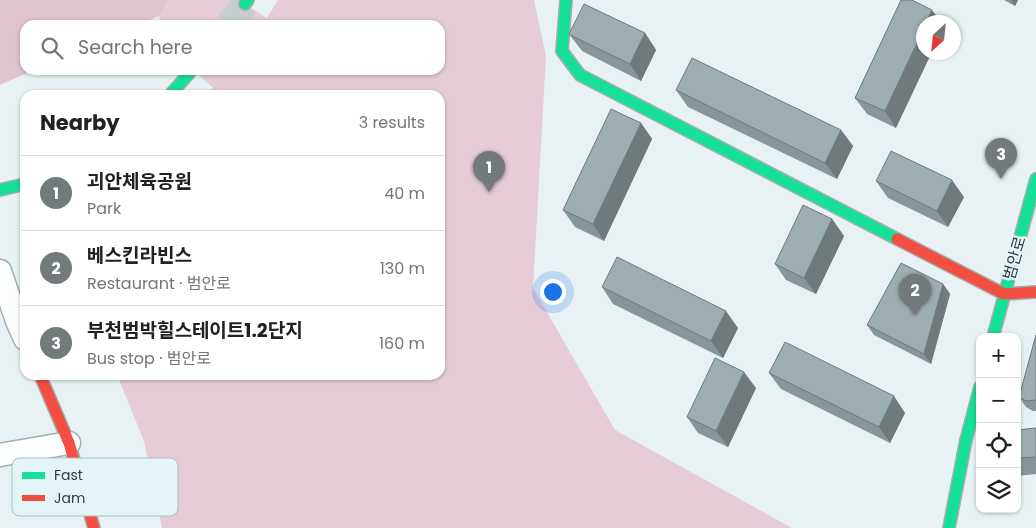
<!DOCTYPE html>
<html lang="en">
<head>
<meta charset="utf-8">
<style>
	:root { --surface:#fff; --page:#f6f6f6; --text:#202124; --muted:#757577; --line:#e0e0e0; --accent:#727a7c }
	body { margin:0; font-family:Poppins,"Noto Sans KR",sans-serif; background:var(--page); color:var(--text) }
	.controls { position:absolute; right:15px; bottom:15px; display:grid; overflow:hidden; border-radius:10px; box-shadow:0 1px 4px #0004 }
	.controls button { width:45px; height:45px; display:grid; place-items:center; padding:0; border:0; border-bottom:1px solid var(--line); background:var(--surface); color:var(--text); font:25px sans-serif }
	.compass { position:absolute; left:916px; top:15px; width:45px; height:45px; border-radius:50%; background:var(--surface); box-shadow:0 1px 4px #0004; rotate:207deg }
	.you { position:absolute; left:552px; top:291px; width:18px; height:18px; margin:-12px; border:4px solid #fff; border-radius:50%; background:#1a73e8; box-shadow:0 0 0 8px #1a73e833 }
	.badge { display:grid; place-items:center; width:32px; height:32px; border-radius:50%; background:var(--accent); color:#fff; font-size:16px; font-weight:700 }
	.pin { position:absolute; translate:-50% -41px; filter:drop-shadow(0 1px 2px #0008) }
	.pin::after { content:''; position:absolute; top:26px; width:18px; height:15px; background:inherit; clip-path:polygon(0 0,100% 0,50% 100%) }
	.list { margin:0; padding:0; list-style:none }
	h2 { display:flex; justify-content:space-between; align-items:center; height:65px; margin:0; padding:0 20px; font-size:21px }
	h2 small { font-size:16px; font-weight:400; color:var(--muted) }
	.list li { display:grid; grid-template-columns:32px 1fr auto; gap:15px; align-items:center; box-sizing:border-box; height:75px; padding:0 20px; border-top:1px solid var(--line) }
	.list b { display:block; font-size:19px; white-space:nowrap }
	.list p { margin:0; font-size:16px; white-space:nowrap; color:var(--muted) }
	.list em { font-size:16px; font-style:normal; color:var(--muted) }
	.icon { flex:none; width:28px; height:28px; fill:none; stroke:currentColor; stroke-width:2; stroke-linecap:round; stroke-linejoin:round }
	.map { position:relative; flex:none; width:1036px; height:528px; overflow:hidden }
	.search { position:absolute; background:var(--surface); box-shadow:0 1px 4px #0004; left:20px; top:20px; width:425px; height:55px; display:flex; align-items:center; gap:12px; box-sizing:border-box; padding:0 18px; border-radius:15px; color:var(--muted); font-size:19px }
	.panel { position:absolute; background:var(--surface); box-shadow:0 1px 4px #0004; left:20px; top:90px; width:425px; height:290px; border-radius:15px }
	.map>svg:first-child { display:block }
	.green { fill:#e5ccd7 }
	.forest { fill:#dfc4d0 }
	.lines { fill:none; stroke-linecap:round; stroke-linejoin:round }
	.secondary-tunnel { stroke:#c4cdcf; stroke-width:28; stroke-dasharray:28 14; stroke-linecap:butt }
	.street-casing { stroke:#a5adae; stroke-width:25 }
	.fast-casing { stroke:#a5adae; stroke-width:14 }
	.jam-casing { stroke:#a5adae; stroke-width:14 }
	.street { stroke:#fcfdfd; stroke-width:22 }
	.fast { stroke:#16e098; stroke-width:11 }
	.jam { stroke:#f24e42; stroke-width:11 }
	.wall { fill:#879698 }
	.shaded-wall { fill:#6e7a7c }
	.building { fill:#9daeb1; stroke:#6e7a7c }
	.labels { text-anchor:middle; stroke-width:5; stroke-linejoin:round; paint-order:stroke }
	.street-label { font-size:16px; fill:#333a3b; stroke:#e4f5f8 }
	.key { fill:#e4f5f8; stroke:#afbdbf; stroke-width:1 }
	.key-label { font-size:14px; fill:#333a3b }
</style>
</head>
<body>
<div class="map">
<svg width="1036" height="528" viewBox="0 0 1036 528">
	<rect width="100%" height="100%" fill="#e8f2f4"/>
	<!-- green -->
	<path class="green" d="M169,0h70l28,18 11,-18h256l12,56 -13,232 82,142 177,98h-630l-18,-87 -27,-66h323v-280h-236l9,-7 -19,-18h246v-45h-279l-2,-9z"/>
	<!-- forest -->
	<path class="forest" d="M0,0h169l-10,16 -21,9h-113v45h9l-34,15z"/>
	<g class="lines">
		<!-- secondary-tunnel -->
		<path class="secondary-tunnel" d="M229,25l16,-21"/>
		<!-- street casing -->
		<g class="street-casing">
			<path id="street" d="M0,271l17,50 8,18
				M0,455l69,-12"/>
		</g>
		<!-- fast casing -->
		<g class="fast-casing">
			<path id="fast" d="M566,0l-4,51 18,24 317,164
				M245,4l3,-4
				M170,95l22,-25
				M0,190l25,-6
				M993,337l43,-158
				M949,528l17,-88 14,-53"/>
		</g>
		<!-- jam casing -->
		<g class="jam-casing">
			<path id="jam" d="M897,239l107,55 32,-2
				M40,375l29,68 25,85"/>
		</g>
		<!-- street -->
		<use href="#street" class="street"/>
		<!-- fast -->
		<use href="#fast" class="fast"/>
		<!-- jam -->
		<use href="#jam" class="jam"/>
	</g>
	<!-- wall -->
	<path class="wall" d="M901,0l-5,128 -29,-14 -12,-16z
		M1004,0h14l-3,6z
		M645,33l11,17 -15,31 -59,-30 -13,-17z
		M676,90l165,40 12,16 -16,33 -149,-72z
		M641,123l11,16 -48,102 -29,-14 -12,-17z
		M876,181l88,16 -16,30 -60,-29z
		M832,219l12,17 -28,58 -30,-14 -11,-16z
		M943,284l7,10 -19,70 -57,-29 -7,-10z
		M602,287l136,41 -15,30 -110,-54z
		M1036,335v76h-3l-7,-4 -7,-10z
		M769,373l136,40 -15,30 -109,-54z
		M756,388l-28,59 -30,-14 -11,-16z
		M1036,428v46l-19,2v-46z"/>
	<!-- shaded-wall -->
	<path class="shaded-wall" d="M1011,0h7l-3,6z
		M932,10l9,12h-15z
		M924,28v24h8l-36,76 -11,-17z
		M645,33l11,17 -15,31 -11,-17z
		M641,123l11,16 -48,102 -11,-17z
		M841,130l12,16 -16,33 -12,-16z
		M952,180l12,17 -16,30 -11,-16z
		M832,219l12,17 -28,58 -12,-16z
		M943,284l7,10 -19,70 -7,-10z
		M726,311l12,17 -15,30 -12,-17z
		M744,372l12,16 -28,59 -12,-16z
		M894,396l11,17 -15,30 -11,-16z"/>
	<!-- building -->
	<path class="building" d="M901,0h11l20,10 -6,12h-2v6l-39,83 -30,-13z
		M584,4l61,29 -15,31 -60,-29 -1,-1z
		M692,58l149,72 -16,33 -149,-73z
		M611,109l30,14 -48,101 -30,-14z
		M891,151l61,29 -15,31 -61,-30z
		M803,205l29,14 -28,59 -29,-14z
		M617,257l109,54 -15,30 -109,-54z
		M901,263l42,21 -19,70 -57,-29z
		M1036,335v65l-10,1 -7,-4z
		M785,342l109,54 -15,31 -110,-54z
		M715,358l29,14 -28,59 -29,-14z
		M1036,428v29l-19,1v-28z"/>
	<g class="labels">
		<!-- street labels -->
		<g class="street-label">
			<text transform="translate(1014 258) rotate(-74)" y="6">범안로</text>
		</g>
	</g>
	<!-- legend -->
	<rect x="12" y="458" width="166" height="58" rx="8" class="key"/>
	<rect x="22" y="472" width="23" height="7" fill="#16e098"/>
	<rect x="22" y="495" width="23" height="6" fill="#f24e42"/>
	<g class="key-label">
		<text x="54" y="480">Fast</text>
		<text x="54" y="503">Jam</text>
	</g>
</svg>
<div class="controls">
<button>+</button>
<button>−</button>
<button><svg class="icon" aria-label="locate" viewBox="0 0 24 24"><circle cx="12" cy="12" r="6"/><path d="M12 2v4M12 18v4M2 12h4M18 12h4"/></svg></button>
<button><svg class="icon" aria-label="layers" viewBox="0 0 24 24"><path d="M12 4l9 5-9 5-9-5zM3 14l9 5 9-5"/></svg></button>
</div>
<svg class="compass" viewBox="-18 -18 36 36"><path d="M0-13l5 13h-10z" fill="#e53935"/><path d="M0 13l5-13h-10z" fill="#757577"/></svg>
<div class="you"></div>
<div class="pin badge" style="left:489px;top:192px">1</div>
<div class="pin badge" style="left:915px;top:315px">2</div>
<div class="pin badge" style="left:1001px;top:179px">3</div>
<div class="search"><svg class="icon" aria-label="search" viewBox="0 0 24 24"><circle cx="10" cy="10" r="6"/><path d="M15 15l6 6"/></svg>Search here</div>
<section class="panel">
<h2>Nearby<small>3 results</small></h2>
<ul class="list">
<li><span class="badge">1</span><div><b>괴안체육공원</b><p>Park</p></div><em>40 m</em></li>
<li><span class="badge">2</span><div><b>베스킨라빈스</b><p>Restaurant · 범안로</p></div><em>130 m</em></li>
<li><span class="badge">3</span><div><b>부천범박힐스테이트1.2단지</b><p>Bus stop · 범안로</p></div><em>160 m</em></li>
</ul>
</section>
</div>
</body>
</html>
